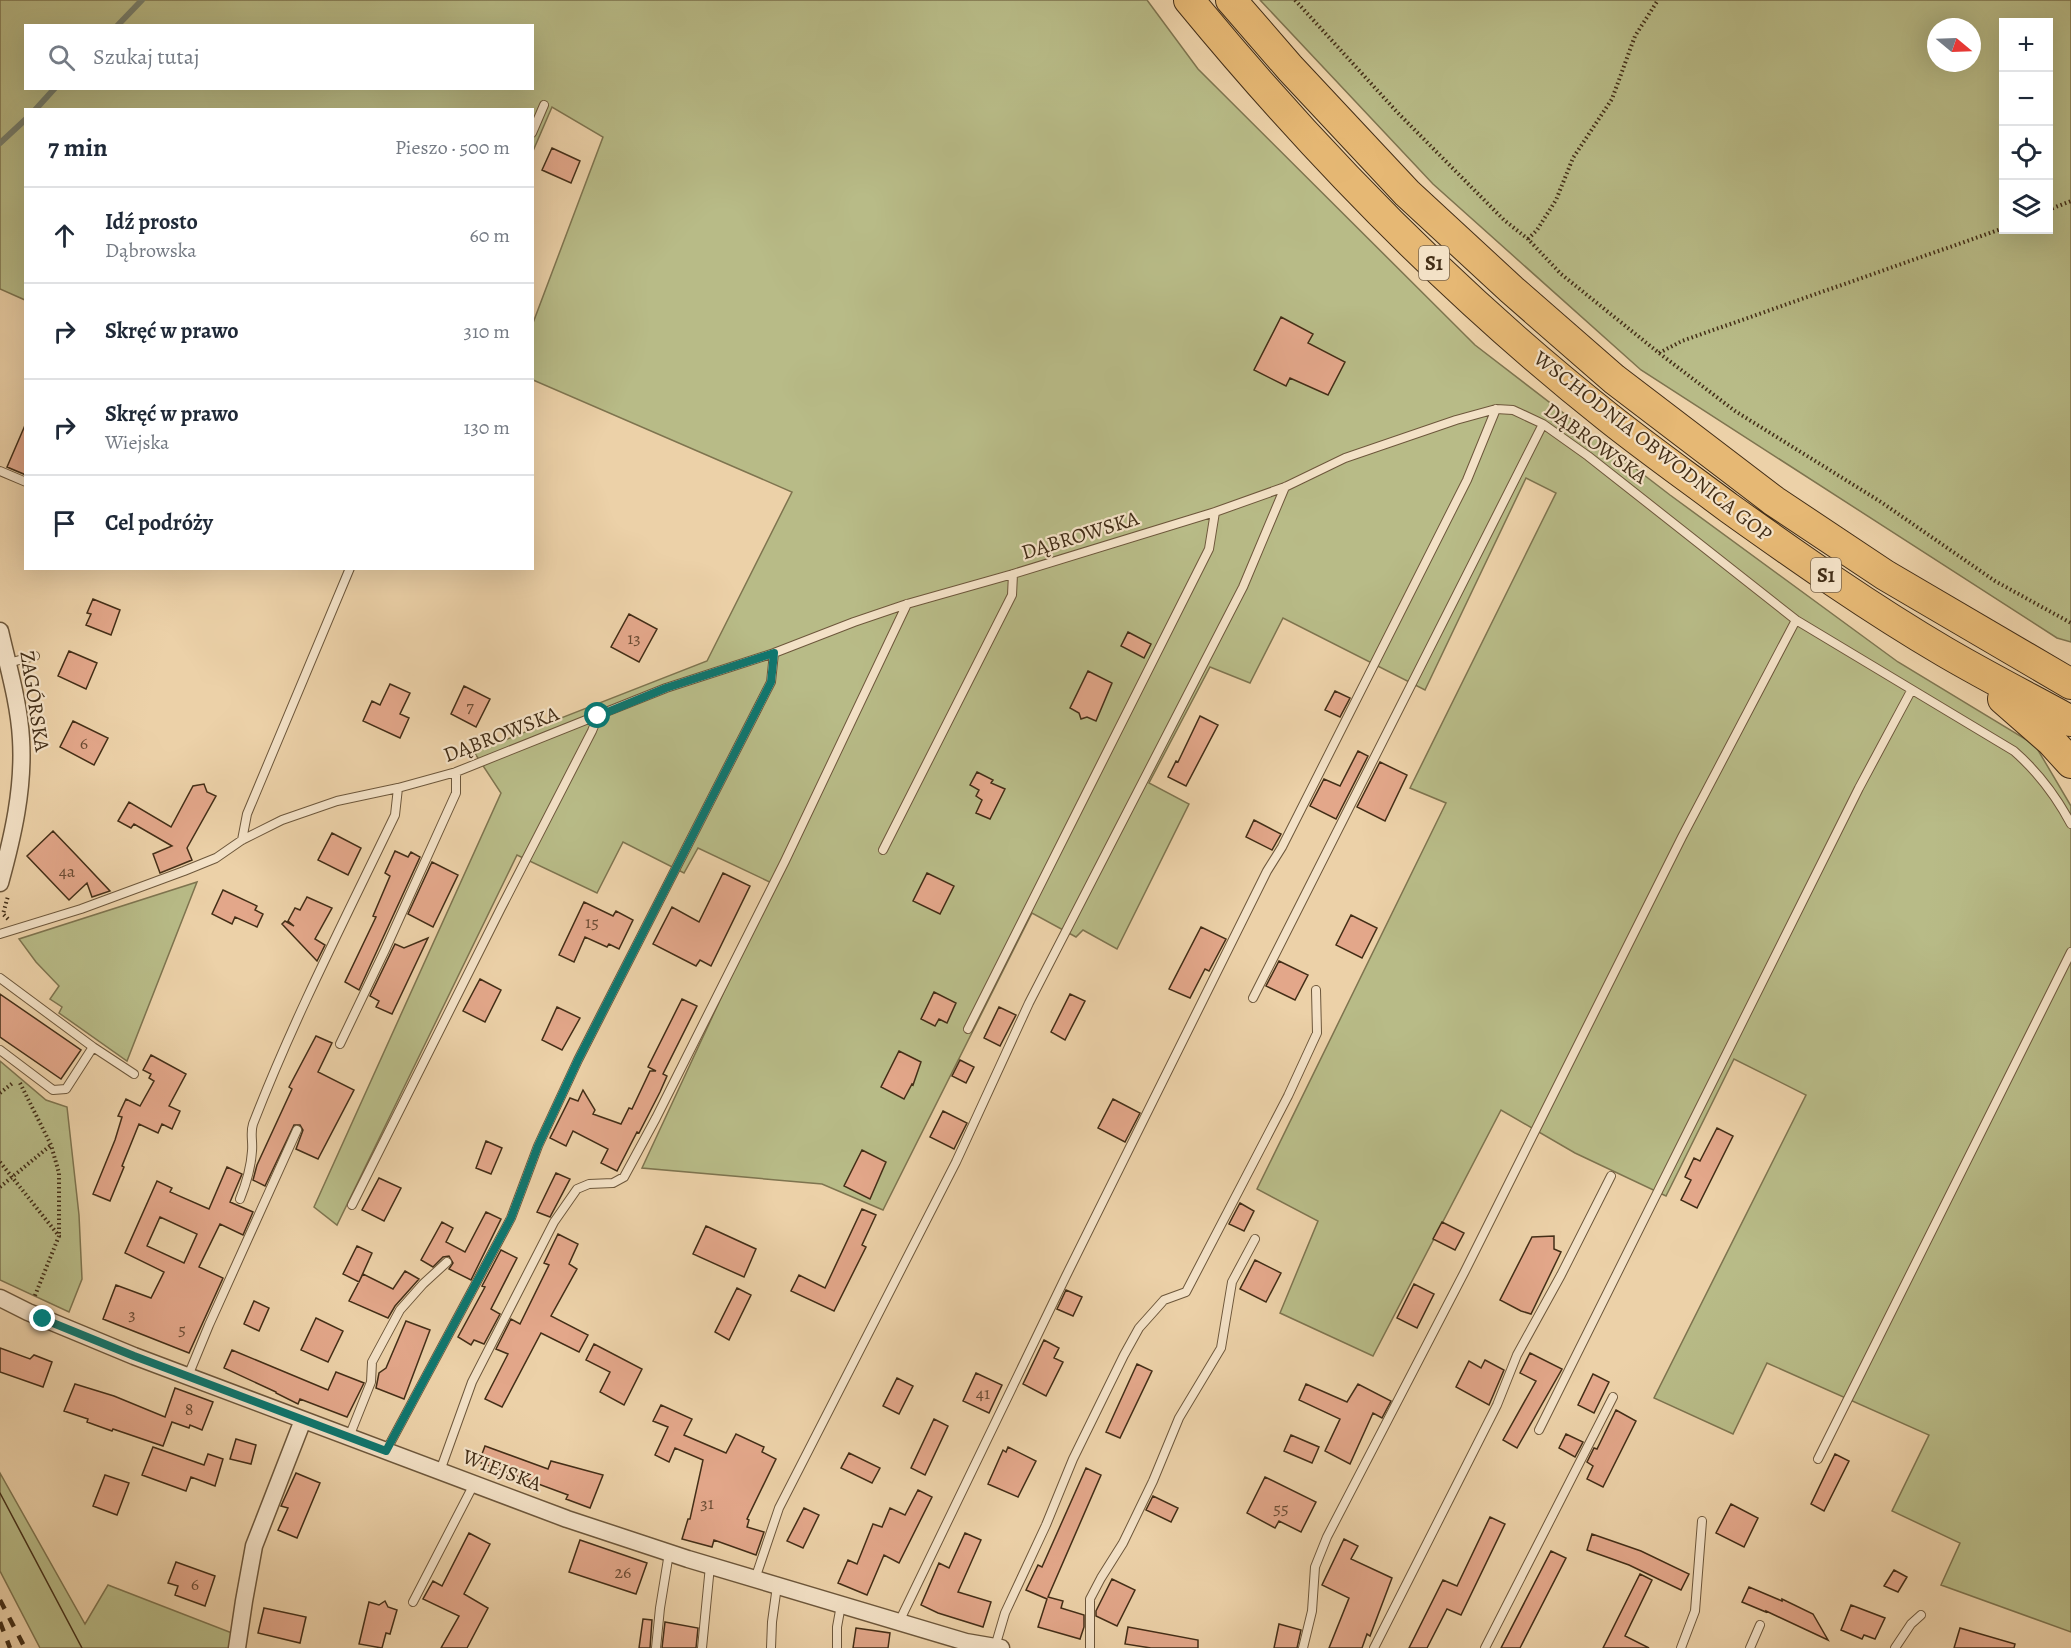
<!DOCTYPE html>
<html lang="pl">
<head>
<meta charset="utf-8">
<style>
	:root { --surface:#fff; --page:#f2f2f3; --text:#1f2937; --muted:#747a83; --line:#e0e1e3 }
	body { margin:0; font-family:Alegreya,serif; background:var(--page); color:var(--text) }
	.controls { position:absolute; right:18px; top:18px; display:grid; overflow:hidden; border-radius:0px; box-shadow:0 6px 24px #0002 }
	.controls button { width:54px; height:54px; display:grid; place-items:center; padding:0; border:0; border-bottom:2px solid var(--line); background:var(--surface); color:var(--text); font:30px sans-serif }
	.compass { position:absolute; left:1927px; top:18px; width:54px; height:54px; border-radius:50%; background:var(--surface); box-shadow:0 6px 24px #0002; rotate:109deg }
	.stop { position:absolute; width:18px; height:18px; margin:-14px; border:4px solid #0f766e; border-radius:50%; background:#fff }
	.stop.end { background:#0f766e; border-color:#fff; box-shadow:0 2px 6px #0008 }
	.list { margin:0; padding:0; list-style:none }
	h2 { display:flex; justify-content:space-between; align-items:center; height:78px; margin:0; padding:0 24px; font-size:26px }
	h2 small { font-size:20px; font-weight:400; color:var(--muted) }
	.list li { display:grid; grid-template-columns:39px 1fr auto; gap:18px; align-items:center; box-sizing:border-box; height:96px; padding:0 24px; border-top:2px solid var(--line) }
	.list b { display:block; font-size:22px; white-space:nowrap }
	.list p { margin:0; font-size:20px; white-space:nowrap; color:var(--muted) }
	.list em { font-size:20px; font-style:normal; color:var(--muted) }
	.icon { flex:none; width:33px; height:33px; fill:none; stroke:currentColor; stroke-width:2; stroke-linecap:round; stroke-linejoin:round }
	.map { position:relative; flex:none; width:2071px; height:1648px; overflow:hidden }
	.search { position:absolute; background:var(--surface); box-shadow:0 6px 24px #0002; left:24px; top:24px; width:510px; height:66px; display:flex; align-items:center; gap:15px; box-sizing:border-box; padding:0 21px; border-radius:0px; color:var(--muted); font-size:22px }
	.panel { position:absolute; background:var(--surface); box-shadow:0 6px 24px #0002; left:24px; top:108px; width:510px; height:462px; border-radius:0px }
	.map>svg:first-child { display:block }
	.green { fill:#b8bb87; stroke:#7e744f; stroke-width:1.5; fill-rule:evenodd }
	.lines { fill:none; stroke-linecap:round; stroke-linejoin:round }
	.stream { stroke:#77806f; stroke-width:6 }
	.building { fill:#e3a78a; stroke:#432e17; stroke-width:1.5; fill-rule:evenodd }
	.service-casing { stroke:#6d573b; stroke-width:10 }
	.minor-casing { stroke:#6d573b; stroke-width:19 }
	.motorway-casing { stroke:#432e17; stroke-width:32 }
	.path { stroke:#432e17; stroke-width:4; stroke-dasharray:1.5 3; stroke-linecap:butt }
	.service { stroke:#f3e1c6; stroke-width:8 }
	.minor { stroke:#f3e1c6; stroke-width:16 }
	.motorway { stroke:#e6b874; stroke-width:30 }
	.tram { stroke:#432e17; stroke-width:1.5 }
	.rail { stroke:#432e17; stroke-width:4.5; stroke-dasharray:10 10; stroke-linecap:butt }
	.route { stroke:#0f766e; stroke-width:8 }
	.labels { text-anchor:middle; stroke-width:4.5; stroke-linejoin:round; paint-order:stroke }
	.number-label { font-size:18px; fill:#6b4c34 }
	.shield { fill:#f3e1c6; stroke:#78644c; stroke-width:1.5 }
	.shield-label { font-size:20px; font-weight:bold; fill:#432e17 }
	.street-label { font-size:21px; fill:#432e17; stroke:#f3e1c6 }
</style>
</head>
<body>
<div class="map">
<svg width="2071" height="1648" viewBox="0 0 2071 1648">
	<rect width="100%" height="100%" fill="#ecd1a8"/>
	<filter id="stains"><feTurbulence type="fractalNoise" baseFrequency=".00333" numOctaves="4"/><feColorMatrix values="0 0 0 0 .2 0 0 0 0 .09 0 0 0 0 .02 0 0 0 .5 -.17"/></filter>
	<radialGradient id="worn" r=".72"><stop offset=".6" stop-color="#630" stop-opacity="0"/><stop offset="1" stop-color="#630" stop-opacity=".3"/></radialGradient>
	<!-- green -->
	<path class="green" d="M0,0h1147l51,69 277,276 195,150 228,167 137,83 36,61v826l-130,-47 19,-42 -68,-32 37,-76 -162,-72 -34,71 -79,-36 152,-303 -72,-36 -68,137 -91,-43 -74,-43 -128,246 -93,-43 38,-92 -61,-32 189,-386 -36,-15 146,-295 -30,-15 -101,212 -142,-72 -33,65 -40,-16 -61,116 40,21 -72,145 -34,-19 -7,7 -44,-24 -149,297 -61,-26 -180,-16 132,-284 -76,-36 -14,25 -61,-31 -26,51 -80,-38 -180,370 -23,-18 187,-414 -27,-41 233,-91 85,-169 -259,-112v-57l70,-186 -51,-30 -19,44 -1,-41h-506l-1,190 -25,-11zM26,26h506v62h-506z
		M1260,0h811v642l-14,-4 -416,-268 -208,-186zM2048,22v208h-44v-208zM1936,27h36v36h-36z
		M197,882l-70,179 -68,-48 3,-6 -12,-8 9,-13 -23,-24 -17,-23z
		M0,1061l46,39 21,7 12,108 3,64 -13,33 -69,-32z
		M0,1473l85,151 23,-39 124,48 -2,15h-190l-40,-77z"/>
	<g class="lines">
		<!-- stream -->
		<path class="stream" d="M117,26l25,-26
			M35,110l20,-22
			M0,143l26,-24"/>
	</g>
	<!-- building -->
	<path class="building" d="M552,148l28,13 -9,22 -29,-13z
		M1281,317l32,17 -5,9 37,19 -17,33 -38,-17 -4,8 -32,-16z
		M26,423v52l-19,-8z
		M93,599l27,11 -9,25 -25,-10 5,-11 -4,-1z
		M629,614l28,15 -18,33 -28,-15z
		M1128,632l23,12 -7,14 -23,-12z
		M69,651l28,12 -11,26 -28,-13z
		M1088,671l24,12 -16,38 -9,-4 -6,2 -2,-6 -9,-5z
		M390,684l20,9 -10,21 9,4 -9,20 -37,-17 9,-20 8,4z
		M464,686l26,13 -14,28 -25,-13z
		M1335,691l15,7 -10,19 -15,-7z
		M1200,716l18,9 -32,61 -18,-9 8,-16 2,1z
		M73,721l35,17 -14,27 -34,-18z
		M1358,751l10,5 -32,63 -26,-13 14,-27 16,7z
		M1380,762l27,13 -22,46 -28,-14z
		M977,772l16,8 -2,3 14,6 -15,30 -14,-6 6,-13 -6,-4 3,-6 -9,-5z
		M204,784l3,8 9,4 -29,52 5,12 -32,13 -7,-19 19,-8 -38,-22 -3,4 -13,-7 11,-19 42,25 22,-41z
		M1254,820l27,14 -9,16 -26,-13z
		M53,831l24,25 33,35 -18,6 -5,-14 -18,17 -42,-44z
		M332,833l29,15 -13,27 -30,-15z
		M395,851l13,6 3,-5 9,5 -61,133 -14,-8 31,-65 -3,-1 17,-40 -5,-3z
		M432,862l26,13 -25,52 -25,-13z
		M723,873l27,13 -39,80 -11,-6 -4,6 -43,-22 19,-37 27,15z
		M927,873l27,13 -14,28 -27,-13z
		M223,890l34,16 -2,4 8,4 -6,13 -22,-10 -3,7 -20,-10z
		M307,897l25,11 -17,31 10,6 -8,16 -35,-37 3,-3 9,5 -6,-5 7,-13 5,2z
		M584,902l29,14 3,-5 17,9 -14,29 -10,-5 -2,3 -22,-10 -11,25 -15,-7z
		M1351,915l26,13 -15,30 -26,-13z
		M1201,927l25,12 -17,32 -4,-2 -15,29 -21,-9z
		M428,938l-36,76 -16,-7 3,-6 -9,-5 25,-52 9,4z
		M1279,961l29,14 -13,25 -29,-14z
		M480,979l21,11 -16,32 -22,-11z
		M934,992l22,11 -9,20 -8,-4 -4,7 -14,-7z
		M0,994l81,56 -20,29 -61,-42z
		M1070,994l15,7 -20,39 -14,-8z
		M682,999l15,7 -34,68 4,2 -7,16 -21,41 -2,-1 -20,39 -16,-8 7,-14 -35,-18 -7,15 -16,-8 20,-40 8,3 5,-11 12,20 -2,4 28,10 8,-16 3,1 18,-38h6l-8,-4z
		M557,1007l23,11 -18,32 -20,-10z
		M999,1007l17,8 -16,31 -16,-8z
		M316,1036l16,7 -14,29 36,18 -36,69 -22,-10 7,-19 -3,-5h-6l-29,61 -12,-6 4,-15 35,-76 -3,-2z
		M899,1051l22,11 -8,23 -1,-1 -8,15 -23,-12z
		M151,1055l35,19 -17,32 11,5 -8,18 -10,-5 -4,9 -19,-9 -17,42 2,1 -14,34 -17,-7 22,-54 7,-23 -4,-1 8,-17 14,7 14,-25 -5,-3 2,-4 -8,-4z
		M960,1060l14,7 -8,16 -14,-7z
		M1113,1099l27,14 -15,29 -27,-14z
		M943,1111l24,12 -13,26 -24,-12z
		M1717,1128l16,8 -36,72 -16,-8 10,-20 -6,-3 9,-19 6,3z
		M486,1141l16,7 -11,26 -15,-6z
		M862,1150l24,12 -16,37 -26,-13z
		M227,1167l15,7 -12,28 23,10 -10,23 -23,-11 -21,43 24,11 -34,75 -86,-34 13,-34 35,13 13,-26 -39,-19 32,-72 15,7 -2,4 39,17zM160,1217l37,17 -13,29 -37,-17z
		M556,1173l14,6 -20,38 -13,-5z
		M379,1178l22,10 -17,33 -22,-11z
		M1240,1203l14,8 -10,20 -15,-7z
		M862,1209l14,6 -14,30 4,2 -32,64 -43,-20 8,-16 26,13z
		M486,1212l15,7 -30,61 -22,-11 4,-6 -4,-7 -6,1 -10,10 -12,-7 21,-38 11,6 -7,14 19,10z
		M1442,1222l22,11 -9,17 -22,-11z
		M706,1226l50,23 -12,28 -51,-23z
		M558,1234l20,10 -9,20 8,5 -26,47 37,19 -9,17 -38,-19 -39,74 -17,-8 23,-45 -12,-5 15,-30 9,5 29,-59 -5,-2z
		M1554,1236v13l7,3 -30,62 -10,-3 -21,-11 32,-63z
		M357,1246l15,7 -13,29 -16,-8z
		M501,1250l16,8 -26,51 9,5 -16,30 -10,-4 -3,5 -13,-8 27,-50 -3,-1z
		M1255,1260l26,13 -15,29 -26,-13z
		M405,1271l14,8 -24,27 -7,12 -39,-17 14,-27 30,15z
		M1414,1284l20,10 -17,34 -20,-10z
		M737,1288l14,7 -22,45 -14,-8z
		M1066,1290l16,7 -9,19 -16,-7z
		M254,1301l15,7 -10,23 -15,-7z
		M316,1318l27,13 -15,31 -27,-12z
		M406,1321l24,9 -26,69 -28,-11 3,-15 7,-5z
		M1044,1340l15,8 -5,10 9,4 -17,34 -23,-12z
		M594,1344l48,25 -18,36 -24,-13 10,-20 -24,-12z
		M0,1348l30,11 4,-4 18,7 -9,25 -43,-15z
		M232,1350l96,40 8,-18 28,11 -17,34 -47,-18 -2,5 -22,-11v-1l-52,-24z
		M1530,1353l32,16 -45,79 -14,-8 33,-59 -16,-8z
		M1485,1360l19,10 -15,35 -33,-18 13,-26 12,7z
		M1137,1364l15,7 -32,67 -14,-6z
		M976,1373l26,12 -13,28 -26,-12z
		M1593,1374l16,8 -15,31 -16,-8z
		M897,1378l16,8 -14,28 -16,-8z
		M75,1384l39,12 51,21 10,-29 38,14 -11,28 -12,-5 -1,3 -17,-6 -9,24 -50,-17 -1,2 -14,-5 -11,-4 1,-3 -24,-8z
		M1306,1384l41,18 11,-18 33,17 -9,17 -9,-5 -23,51 -25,-13 15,-32 -41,-19z
		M661,1405l31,14 -8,16 42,18 10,-19 28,13 -2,5 14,7 -29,60 2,1 -2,7 17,5 -8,23 -42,-15 -2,7 -30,-8 6,-20h2l13,-59 -28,-12 -6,14 -14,-7 13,-28 -15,-6z
		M1616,1410l20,11 -33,66 -16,-8 6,-13 -6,-4 7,-14 3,1z
		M934,1419l14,7 -23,49 -14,-7z
		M1566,1434l17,8 -8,15 -16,-9z
		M1291,1435l28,12 -7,16 -28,-12z
		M236,1439l20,6 -5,19 -21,-5z
		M485,1446l63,23 3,-8 52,14 -13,33 -24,-9 2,-4 -89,-33z
		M153,1447l51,18 4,-11 15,5 -8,27 -24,-9 -5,14 -44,-16z
		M1008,1447l28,14 -18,36 -30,-13 15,-34 3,2z
		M849,1453l31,15 -8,15 -31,-15z
		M1835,1454l14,7 -25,50 -13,-7z
		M1086,1468l15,7 -53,122 15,4 -2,7 23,7v12l-4,12 -42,-12 9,-28 -21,-9 12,-25 4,2z
		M296,1473l24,10 -23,55 -19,-8 10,-22 -7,-2z
		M105,1475l24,8 -12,32 -24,-9z
		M1265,1477l51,25 -15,30 -22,-11 -4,7 -28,-15z
		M918,1490l14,7 -33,66 -15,-8 -17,40 -29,-12 10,-23 9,4 16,-40 9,3 8,-19 15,7z
		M1153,1496l25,12 -7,14 -25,-12z
		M1731,1504l27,14 -14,29 -28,-14z
		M804,1508l15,7 -16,33 -16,-7z
		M1490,1517l15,7 -44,91 -14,-6 -20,39h-18l34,-68 14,6z
		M469,1533l21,11 -26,50 24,14 -21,40h-26l18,-32 -36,-17 10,-18 9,5z
		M965,1533l16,7 -23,52 33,10 -8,25 -45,-14 -17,-8 18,-42 10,5z
		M1592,1534l49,17 48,23 -8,16 -52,-25 -42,-15z
		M1344,1539l14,7 -7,13 41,19 -22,58 -3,-2 -5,14h-33l20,-50 -27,-13z
		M580,1540l67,23 -11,31 -67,-22z
		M1551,1551l15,7 -46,90h-19z
		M176,1562l39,14 -10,30 -30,-11 3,-9 -10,-3z
		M1894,1570l13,7 -9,15 -14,-6z
		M1640,1574l12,6 -27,56 24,12h-46z
		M1112,1579l23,11 -18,36 -21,-10v-5z
		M1749,1587l33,14v-2l31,15 15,26 -62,-29v1l-24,-10z
		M385,1601l3,6 9,3 -7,24 -4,-1 -4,15 -23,-4 10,-42 10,3z
		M1851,1605l34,13 -10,21 -11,-4 -2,4 -21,-9z
		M264,1608l42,9 -6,26 -42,-10z
		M643,1619l9,1 -2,28h-11z
		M665,1622l33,6 -2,20h-34z
		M1279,1624l22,6 -4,18h-23z
		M1128,1627l70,13v8h-47l-26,-4z
		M856,1628l34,5 -2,15h-35z
		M1960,1628l55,16 -1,4h-60z"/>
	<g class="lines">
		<!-- service casing -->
		<g class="service-casing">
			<path id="service" d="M532,133l12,-28
				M0,471l26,11
				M8,663l27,-7
				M242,840l5,-26 103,-246
				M883,850l129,-255 1,-21
				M0,934l81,-25 103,-38 32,-13 26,-18 40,-20 55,-19 61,-13 58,-16 210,-84 108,-35 80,-31 53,-18 106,-30 202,-62 70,-25 60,-29 111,-38 40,-11 17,1 30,14 45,32 208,164 218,131c24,21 42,45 57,73
				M0,978l93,69 -27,42 -13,1 -53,-40
				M1253,998l290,-574
				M968,1029l241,-480 6,-37
				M340,1044l45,-94 71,-157v-21
				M93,1047l41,27
				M240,1199c6,-15 11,-32 12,-48 1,-10 -2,-18 1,-27 41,-106 93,-207 142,-309l3,-27
				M352,1205l149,-297 91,-177 6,-15
				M188,1376l21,-51 88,-195
				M1539,1430l320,-642 52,-97
				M349,1437l22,-55 1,-20 28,-52 23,-26 24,-22
				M386,1451l125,-233 27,-72 40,-86 193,-378 3,-29
				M1818,1459l253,-507
				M440,1471l32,-89 82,-160 23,-33 12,-5 24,-1 11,-6 32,-59 129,-257 122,-257
				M755,1579l24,-71 177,-346 73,-159 214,-416 42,-100
				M413,1602l61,-118
				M899,1622l167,-346 201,-405 15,-24 185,-367 29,-71
				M995,1647l10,-34 41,-88 27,-66 51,-104 15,-27 25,-28 22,-8 102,-196 29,-63 -1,-43
				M656,1648l4,-40 9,-55
				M702,1648l8,-82
				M771,1648l1,-26 5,-36
				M837,1648v-21l4,-22
				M1090,1648v-49l11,-21 22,-35 30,-62 26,-63 42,-70 11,-66 23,-43
				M1303,1648l9,-37 3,-44 12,-30 137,-264 218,-436 114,-217
				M1374,1648l123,-243 20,-50 44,-80 50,-99
				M1485,1648l128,-251
				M1681,1648l14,-37 7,-90
				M1750,1648l10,-23
				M1895,1648l16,-24 10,-9"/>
		</g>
		<!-- minor casing -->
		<g class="minor-casing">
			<path id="minor" d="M0,631c8,35 19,72 21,108 3,49 -8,97 -21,144
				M0,1298l28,14 106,44 433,163 121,40 278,83 35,6
				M237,1648l7,-47 10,-55 49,-126"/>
		</g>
		<!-- motorway casing -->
		<g class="motorway-casing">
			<path id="motorway" d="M1189,0c125,152 266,296 420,418 39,31 80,60 120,90 70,50 141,100 216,144 41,24 84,46 126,69
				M1231,0l59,68 117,125 105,97 102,89 160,122 111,74 186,109
				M2003,699l48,42 20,22"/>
		</g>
		<!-- path -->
		<path class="path" d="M1295,0l102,112 107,108 24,19 33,35 98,79 76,58 146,91 114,79 76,42
			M2048,210l23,-9
			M1528,239l9,-9 19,-30 17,-42 39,-59 23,-63 23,-36
			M1659,353l23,-12 322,-113
			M8,919l-5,-5 5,-18
			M20,1083l31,62 8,28v63
			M0,1093l14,-11
			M0,1162l59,74 -25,62
			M0,1187l51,-42"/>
		<!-- service -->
		<use href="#service" class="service"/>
		<!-- minor -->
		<use href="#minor" class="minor"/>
		<!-- motorway -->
		<use href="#motorway" class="motorway"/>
		<!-- tram -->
		<path class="tram" d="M0,1493l82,155"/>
		<!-- rail -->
		<path class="rail" d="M0,1600l25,48
			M0,1622l10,26"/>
	</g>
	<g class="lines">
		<!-- route -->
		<path class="route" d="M43,1319l91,37 252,95 125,-233 27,-72 40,-86 193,-378 3,-29 -108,35 -68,28"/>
	</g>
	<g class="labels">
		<!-- number labels -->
		<g class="number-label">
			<text x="634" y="644">13</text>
			<text x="470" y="712">7</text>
			<text x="84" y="749">6</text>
			<text x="67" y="877">4a</text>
			<text x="592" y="928">15</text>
			<text x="132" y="1320">3</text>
			<text x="182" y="1335">5</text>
			<text x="983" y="1399">41</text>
			<text x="189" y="1415">8</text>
			<text x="707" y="1509">31</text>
			<text x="1281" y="1514">55</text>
			<text x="623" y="1578">26</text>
			<text x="195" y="1590">6</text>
		</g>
		<!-- shield labels -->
		<g class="shield">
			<rect x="1419" y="246" width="30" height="34" rx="4.5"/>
			<rect x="1811" y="558" width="30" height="34" rx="4.5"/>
		</g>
		<g class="shield-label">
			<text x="1434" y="270">S1</text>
			<text x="1826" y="582">S1</text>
		</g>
		<!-- street labels -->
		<g class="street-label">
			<text transform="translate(1596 443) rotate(36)" y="7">DĄBROWSKA</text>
			<text transform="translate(1653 446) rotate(38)" y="7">WSCHODNIA OBWODNICA GOP</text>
			<text transform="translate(1080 535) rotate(-17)" y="7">DĄBROWSKA</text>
			<text transform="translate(35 701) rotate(81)" y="7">ZAGÓRSKA</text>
			<text transform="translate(501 734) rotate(-21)" y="7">DĄBROWSKA</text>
			<text transform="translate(502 1470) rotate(21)" y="7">WIEJSKA</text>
		</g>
	</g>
	<rect width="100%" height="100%" filter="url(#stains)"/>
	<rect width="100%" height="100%" fill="url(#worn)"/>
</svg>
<div class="controls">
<button>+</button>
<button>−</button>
<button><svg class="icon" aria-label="locate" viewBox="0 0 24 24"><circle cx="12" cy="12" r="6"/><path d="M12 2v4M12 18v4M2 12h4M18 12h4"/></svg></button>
<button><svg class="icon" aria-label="layers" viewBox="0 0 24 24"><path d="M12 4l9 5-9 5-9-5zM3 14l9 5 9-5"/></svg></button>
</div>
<svg class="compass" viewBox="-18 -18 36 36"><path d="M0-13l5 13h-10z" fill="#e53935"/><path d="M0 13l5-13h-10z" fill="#747a83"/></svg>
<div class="stop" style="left:598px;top:716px"></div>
<div class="stop end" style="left:43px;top:1319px"></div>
<div class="search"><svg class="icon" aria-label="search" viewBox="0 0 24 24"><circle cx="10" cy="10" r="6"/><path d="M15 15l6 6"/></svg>Szukaj tutaj</div>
<section class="panel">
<h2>7 min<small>Pieszo · 500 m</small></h2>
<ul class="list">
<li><svg class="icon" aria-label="ahead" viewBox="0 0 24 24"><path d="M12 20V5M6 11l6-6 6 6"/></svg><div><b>Idź prosto</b><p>Dąbrowska</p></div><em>60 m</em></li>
<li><svg class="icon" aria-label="right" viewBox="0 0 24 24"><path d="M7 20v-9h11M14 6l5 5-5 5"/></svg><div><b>Skręć w prawo</b></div><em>310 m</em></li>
<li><svg class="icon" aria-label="right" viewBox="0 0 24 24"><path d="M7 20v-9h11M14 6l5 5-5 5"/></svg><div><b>Skręć w prawo</b><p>Wiejska</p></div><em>130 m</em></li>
<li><svg class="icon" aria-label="arrive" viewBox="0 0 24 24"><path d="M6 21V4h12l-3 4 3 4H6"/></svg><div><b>Cel podróży</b></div></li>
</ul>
</section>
</div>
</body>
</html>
